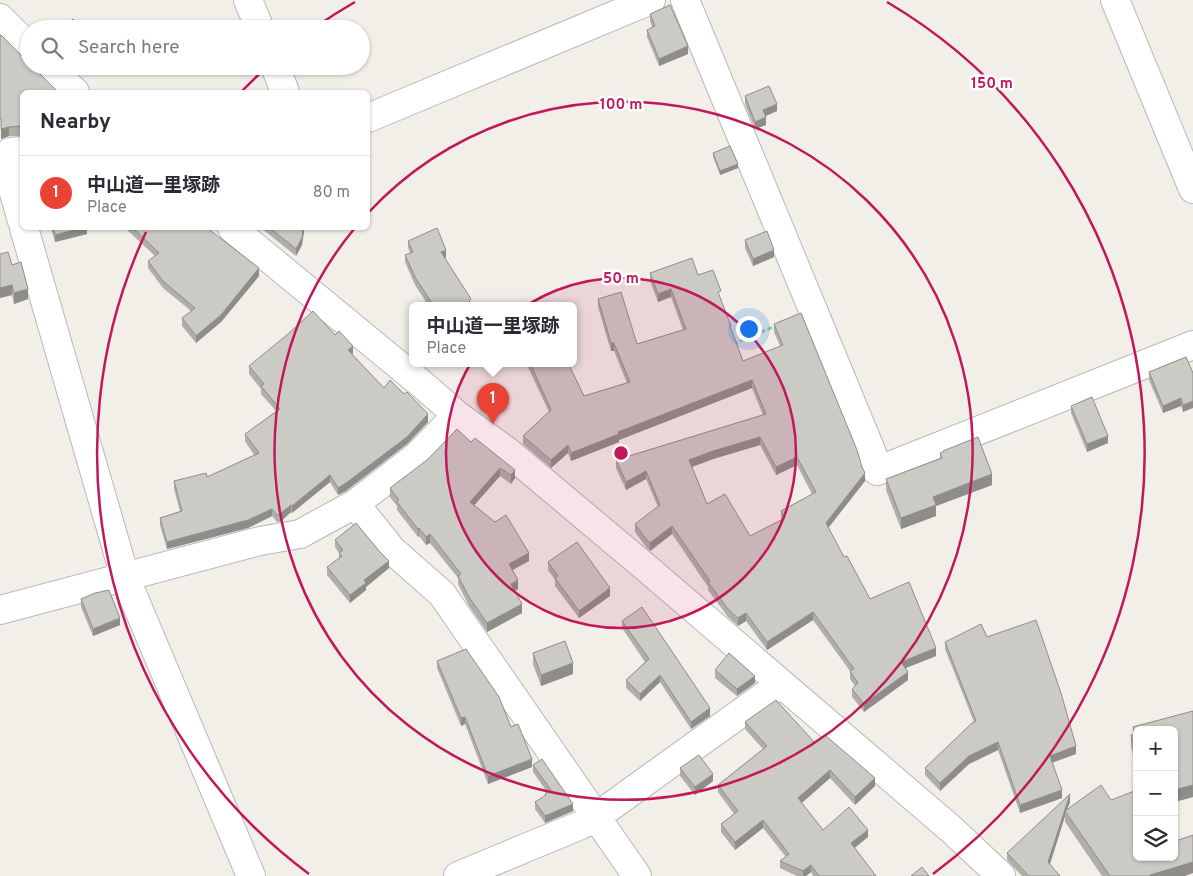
<!DOCTYPE html>
<html lang="en">
<head>
<meta charset="utf-8">
<style>
	:root { --surface:#fff; --page:#f7f7f7; --text:#2b2b33; --muted:#7c7c81; --line:#e1e1e2; --accent:#ea4335 }
	body { margin:0; font-family:Overpass,"Noto Sans JP",sans-serif; background:var(--page); color:var(--text) }
	.controls { position:absolute; right:15px; bottom:15px; display:grid; overflow:hidden; border-radius:8px; box-shadow:0 1px 4px #0004 }
	.controls button { width:45px; height:45px; display:grid; place-items:center; padding:0; border:0; border-bottom:1px solid var(--line); background:var(--surface); color:var(--text); font:25px sans-serif }
	.you { position:absolute; left:748px; top:328px; width:18px; height:18px; margin:-12px; border:4px solid #fff; border-radius:50%; background:#1a73e8; box-shadow:0 0 0 8px #1a73e833 }
	.badge { display:grid; place-items:center; width:32px; height:32px; border-radius:50%; background:var(--accent); color:#fff; font-size:16px; font-weight:700 }
	.pin { position:absolute; translate:-50% -41px; filter:drop-shadow(0 1px 2px #0008) }
	.pin::after { content:''; position:absolute; top:26px; width:18px; height:15px; background:inherit; clip-path:polygon(0 0,100% 0,50% 100%) }
	.popup { position:absolute; left:409px; top:302px; width:168px; height:65px; box-sizing:border-box; display:grid; place-content:center; border-radius:8px; background:var(--surface); filter:drop-shadow(0 1px 4px #0005); font-size:16px; white-space:nowrap; color:var(--muted) }
	.popup b { font-size:19px; color:var(--text) }
	.popup::after { content:''; position:absolute; left:50%; top:100%; margin-left:-10px; border:10px solid transparent; border-top-color:var(--surface) }
	.list { margin:0; padding:0; list-style:none }
	h2 { display:flex; justify-content:space-between; align-items:center; height:65px; margin:0; padding:0 20px; font-size:21px }
	h2 small { font-size:16px; font-weight:400; color:var(--muted) }
	.list li { display:grid; grid-template-columns:32px 1fr auto; gap:15px; align-items:center; box-sizing:border-box; height:75px; padding:0 20px; border-top:1px solid var(--line) }
	.list b { display:block; font-size:19px; white-space:nowrap }
	.list p { margin:0; font-size:16px; white-space:nowrap; color:var(--muted) }
	.list em { font-size:16px; font-style:normal; color:var(--muted) }
	.icon { flex:none; width:28px; height:28px; fill:none; stroke:currentColor; stroke-width:2; stroke-linecap:round; stroke-linejoin:round }
	.map { position:relative; flex:none; width:1193px; height:876px; overflow:hidden }
	.search { position:absolute; background:var(--surface); box-shadow:0 1px 4px #0004; left:20px; top:20px; width:350px; height:55px; display:flex; align-items:center; gap:12px; box-sizing:border-box; padding:0 18px; border-radius:28px; color:var(--muted); font-size:19px }
	.panel { position:absolute; background:var(--surface); box-shadow:0 1px 4px #0004; left:20px; top:90px; width:350px; height:140px; border-radius:8px }
	.map>svg:first-child { display:block }
	.lines { fill:none; stroke-linecap:round; stroke-linejoin:round }
	.minor-casing { stroke:#b5b8bc; stroke-width:30 }
	.path { stroke:#9cc7a9; stroke-width:3; stroke-dasharray:5 2.5; stroke-linecap:butt }
	.minor { stroke:#fff; stroke-width:28 }
	.wall { fill:#afaea9; fill-rule:evenodd }
	.shaded-wall { fill:#8f8d8a }
	.building { fill:#cccac5; stroke:#8f8d8a; fill-rule:evenodd }
	.ring { fill:none; stroke:#c2185b; stroke-width:2.5 }
	.centre { fill:#c2185b; stroke:#fff; stroke-width:2.5 }
	.ring-label { font-size:15px; text-anchor:middle; font-weight:bold; fill:#c2185b; stroke:#fff; stroke-width:5; stroke-linejoin:round; paint-order:stroke }
</style>
</head>
<body>
<div class="map">
<svg width="1193" height="876" viewBox="0 0 1193 876">
	<rect width="100%" height="100%" fill="#f1efe8"/>
	<g class="lines">
		<!-- minor casing -->
		<g class="minor-casing">
			<path id="minor" d="M248,0l12,29
				M685,0l187,453 5,18 316,-126
				M1115,0l78,189
				M0,18l29,29
				M48,66l27,26
				M275,66l10,26
				M368,118l283,-118
				M22,151l-12,1 -5,9 17,60
				M24,228l101,349 126,299
				M232,228l192,158 33,29 50,36 137,115 307,263 50,47
				M355,504l37,46 50,44 195,282
				M0,610l260,-69 40,-7 55,-30 62,-48 40,-41
				M458,876l123,-51 15,-8 185,-133"/>
		</g>
		<!-- path -->
		<path class="path" d="M733,344l45,-19"/>
		<!-- minor -->
		<use href="#minor" class="minor"/>
	</g>
	<!-- wall -->
	<path class="wall" d="M650,14l38,40 -29,12 -12,-29v-7l5,-3 -2,-6z
		M22,92v44h-13l-8,3v-10z
		M745,96l32,15 -11,5v9l-11,4 -10,-25z
		M713,153l25,15 -18,7 -7,-18z
		M51,228h36v6l-32,8z
		M125,228h82l52,48 -38,46 -25,21 -14,-17v-8l9,-7 -28,-23 -15,-20v-7l7,-5z
		M261,228h43l-2,17 -6,11z
		M745,240l29,17 -21,9 -8,-18z
		M408,241l38,17h-1l27,47h-44l-13,-20 -10,-23v-7l5,-2 -2,-5z
		M12,265l16,34 -14,5 -2,-9 -12,3z
		M650,273l48,2 23,24 10,30 12,32 37,-15 -6,-14v-8l91,157 -37,46 16,30 26,42 66,57 -31,12 3,12 -44,32 -12,-15v-8l3,-3 -5,-7v-8l-37,-51 -46,30 -21,-29 -8,5 -10,-9 -20,-27v-3l-36,-53 -22,17 -4,-4 -11,-15v-8l23,-17 -12,-28 -20,11 -10,-22v-8l147,-45 -11,-27 -133,52v2l-48,19 -3,-8 -17,15 -28,-24v-8l26,-24 -23,-49h42l16,33 43,-13 -13,-32h-3l-13,-44v-8l39,45 46,-14 -12,-33 -13,5 -8,-21zM760,445l16,30 21,-10 15,29 -31,17v9l-31,16 -43,-32 -15,-37 21,-8z
		M335,335l18,18 -1,1 32,34 44,34 -21,22 -61,47 -8,4 -8,-13 -38,31 -1,-1 -11,10h-3l-5,-6 -24,12 -81,21 -7,-24v-7l20,-7 -6,-22v-8l33,-4 47,-22 -9,-14v-7l31,-23 -15,-17v-5l-12,-15v-8z
		M1186,357l-3,55 -2,-6 -18,7 -14,-33v-8z
		M1071,406l37,37 -21,9 -16,-39z
		M471,442l44,36 -4,6 -11,-8 -26,29 55,56 -17,9 6,19 -3,2 7,22 -35,19 -18,-26 -11,-22v-6l-28,-35 -4,2 -7,-9 -1,1 -21,-27v-4l-7,-9v-9z
		M940,453l52,32 -56,21v10l-35,13 -15,-39v-11l54,-21z
		M335,540l54,28 -23,19v3l-16,13 -23,-28v-8l12,-9v-5l-4,-6z
		M548,562l62,34 -31,22 -24,-32v-6l-7,-10z
		M81,599l39,26 -27,11 -12,-29z
		M622,621l88,95 -19,13 -31,-47 -20,19 -14,-13v-8l19,-18 -23,-34z
		M987,637l89,117 -24,9 10,35 -42,15 -22,-63 -29,14 -29,27 -15,-16v-7l49,-46 -29,-73v-7z
		M533,653l40,21 -32,12 -8,-22z
		M437,661l74,66 21,40 -44,17 -23,-60 -4,2 -24,-58z
		M715,670l40,13 -18,13 -22,-18z
		M1193,711v86l-19,5v-72h-37v39l-6,-22v-12h2v-8z
		M745,722l70,21 60,43 -20,19 -25,-27 -28,25 21,27 45,7 -13,11 21,28h-63l-2,-4 -5,4h-9l-17,-8v-7l6,-4 -23,-29 -28,22 -14,-18v-8l13,-10 -16,-22v-7l45,-36 -18,-20z
		M533,765l40,46 -28,12 -10,-14v-7l10,-6v-2l2,-2 -14,-20z
		M680,768l33,13 -18,14 -15,-19z
		M1111,800l74,76h-83l-37,-54v-6l-15,48 10,12h-38l-15,-16v-7l63,-51 -3,7z"/>
	<!-- shaded-wall -->
	<path class="shaded-wall" d="M688,46v8l-29,12v-7z
		M777,104v7l-14,6v-7z
		M766,117v8l-11,4v-7z
		M9,127v9l-8,3v-10z
		M738,164v4l-18,7v-4z
		M82,228h5v6l-32,8v-7z
		M303,228l1,4 -2,13 -6,11v-7z
		M446,250v8l-5,2v-8z
		M774,250v7l-21,9v-7z
		M259,268v8l-38,46 -25,21v-7z
		M12,285v10l-12,3v-10z
		M28,289v10l-14,5v-11z
		M671,289v8l-13,5v-8z
		M611,343h3v8h-3z
		M353,346v7l-5,5v-8z
		M752,380v8l-133,52v2l-48,19v-8l47,-21z
		M1181,398v8l-18,7v-7z
		M1193,401v7l-10,4v-7z
		M428,414v8l-21,22 -61,47 -8,4v-7z
		M1108,436v7l-21,9v-8z
		M760,437v8l-47,14 -24,9v-8l24,-9z
		M568,445v8l-17,15v-8z
		M797,457v8l-21,10v-8z
		M500,468v8l-30,34v-8z
		M515,470v8l-4,6v-9z
		M646,471v8l-20,11v-8z
		M865,473v8l-39,50v-8z
		M992,474v11l-56,21v10l-35,13v-11l32,-21z
		M330,475v7l-38,31v-7z
		M291,505v7l-11,10v-8z
		M272,509v7l-24,12 -81,21v-7z
		M672,526v8l-22,17v-8z
		M419,528v8l-1,1v-8z
		M430,534v9l-4,2v-8z
		M529,553v8l-20,11v-8z
		M389,561v7l-23,19v3l-16,13v-8l14,-15z
		M518,580v9l-7,4v-9z
		M610,588v8l-31,22v-7z
		M522,604v9l-35,19v-9z
		M813,612v8l-46,30v-8z
		M746,613v8l-8,5v-8z
		M120,618v7l-27,11v-7z
		M936,648v8l-35,14v-8z
		M573,663v11l-32,12v-11z
		M908,672v8l-44,32v-8z
		M660,675v7l-20,19v-7z
		M755,676v7l-18,13v-7z
		M710,708v8l-19,13v-7z
		M465,717v7l-4,2v-8z
		M998,742v8l-29,14 -29,27v-8l29,-27z
		M1076,746v8l-26,9v-7z
		M532,759v8l-44,17v-8z
		M830,770v8l-32,28v-8z
		M713,774v7l-18,14v-8z
		M875,778v8l-20,19v-8z
		M1193,785v12l-19,5v-12z
		M1062,790v8l-42,15v-8z
		M1070,794v8l-4,10 -1,-1v5l-17,54v-8z
		M573,804v7l-28,12v-7z
		M763,820v8l-28,22v-8z
		M868,830v7l-17,13v-7z
		M1193,862v11l-8,3h-35v-1z
		M811,865v7l-5,4h-3v-5z"/>
	<!-- building -->
	<path class="building" d="M670,5l18,41 -29,13 -12,-29 8,-4 -5,-12z
		M73,19l9,10h-20z
		M0,35h1l28,28v3h3l26,26h-36v34l-13,1 -8,2v-10h-1z
		M769,86l8,18 -14,6 3,7 -11,5 -10,-26z
		M730,146l8,18 -18,7 -7,-18z
		M53,228h29l-27,7z
		M133,228h74l52,40 -38,47 -25,21 -14,-18 13,-10 -32,-27 -15,-20 11,-8z
		M270,228h33l-1,10 -6,11z
		M437,228l9,22 -5,2 30,47 -2,2 3,4h-39l-18,-28 -10,-22 8,-3 -5,-11z
		M767,231l7,19 -21,9 -8,-19z
		M8,252l4,13 9,-3 7,27 -14,4 -2,-8 -12,3v-34z
		M692,258l6,17 15,-5 8,21 -3,1 13,34h-1l13,35 40,-16 -9,-21 27,-11 56,137 5,17 3,6 -39,50 18,34 3,-1 23,43 39,-17 27,66 -35,14 7,10 -44,32 -12,-15 6,-6 -8,-12 4,-2 -41,-57 -46,30 -21,-29 -8,5 -10,-9 -20,-27 2,-1 -38,-55 -22,17 -4,-4 -11,-15 25,-19 -14,-34 -20,11 -10,-22 150,-46 -14,-34 -134,52 1,2 -48,19 -3,-8 -17,15 -28,-24 28,-26 -21,-47h38l16,33 46,-14 -16,-39h-3l-13,-44 23,-7 16,52 49,-15 -15,-40 -13,5 -8,-21zM760,437l16,30 21,-10 19,35 -35,19 4,7 -35,18 -25,-42 -18,10 -18,-44 24,-9z
		M313,311l22,24 4,-4 14,15 -5,4 36,38 6,-8 14,14 3,-2 21,22 -21,23 -61,46 -8,5 -8,-13 -38,31 -1,-1 -11,9 -3,1 -5,-6 -24,11 -81,22 -7,-24 22,-7 -8,-30 32,-8 1,4 52,-24 -14,-19 35,-25 -19,-23 3,-2 -15,-18 39,-32z
		M1186,357l7,16v28l-10,4 -2,-7 -18,8 -14,-34z
		M1092,397l16,39 -21,8 -16,-38z
		M457,429l14,13 4,-4 40,32 -4,5 -11,-7 -30,34 25,20 11,-7 23,38 -20,11 9,16 -7,4 11,20 -35,19 -18,-26 -11,-21 3,-2 -31,-40 -4,3 -7,-9 -1,1 -21,-27 2,-2 -9,-12 37,-28z
		M978,437l14,37 -59,23 3,8 -35,13 -15,-39 56,-21 -2,-5 3,-1v-1z
		M356,523l24,29 9,9 -25,19 2,3 -16,12 -23,-28 15,-11 -3,-3 4,-3 -8,-10z
		M577,542l33,46 -31,23 -24,-33 3,-2 -10,-14z
		M109,590l11,28 -27,11 -12,-30 14,-6z
		M642,607l68,101 -19,14 -31,-47 -20,19 -14,-14 23,-21 -27,-38z
		M1036,620l25,73 15,53 -26,10 12,34 -42,15 -22,-63 -29,14 -29,27 -15,-15 47,-45 4,-2 -31,-79 36,-18 6,13z
		M565,641l8,22 -32,12 -8,-22z
		M466,649l33,48 12,30 7,-3 14,35 -44,17 -23,-59 -4,1 -24,-57z
		M729,653l26,23 -18,13 -22,-19z
		M776,700l39,43 10,-8 50,43 -20,19 -25,-27 -32,28 25,32 26,-23 19,23 -17,13 25,33h-57l-8,-11 -8,6 -23,-10 9,-7 -26,-34 -28,22 -14,-18 17,-13 -20,-26 49,-39 -22,-24z
		M1193,711v74l-19,5v-60h-37v27l-6,-22 4,-1 -2,-7z
		M699,755l14,19 -18,13 -15,-19z
		M542,759l31,45 -28,12 -10,-14 11,-7 -1,-1 6,-4 -18,-25z
		M1101,785l10,15 26,-10v67h37v-23l2,7 17,-6v27l-43,13 1,1h-41l-45,-65z
		M1070,794l-22,68 12,14h-31l-22,-23z
		M922,867l7,9h-18z"/>
	<!-- distance rings -->
	<circle cx="621" cy="453" r="175" fill="#c2185b" fill-opacity=".12"/>
	<g class="ring">
		<circle cx="621" cy="453" r="175"/>
		<path d="M368 213A349 349 0 1 1 354 229"/>
		<path d="M309 874A524 524 0 0 1 146 232M241 92A524 524 0 0 1 267 67M317 26A524 524 0 0 1 355 2M887 2A524 524 0 0 1 933 874"/>
	</g>
	<circle cx="621" cy="453" r="8" class="centre"/>
	<g class="ring-label">
		<text x="992" y="88">150 m</text>
		<text x="621" y="109">100 m</text>
		<text x="621" y="283">50 m</text>
	</g>
</svg>
<div class="controls">
<button>+</button>
<button>−</button>
<button><svg class="icon" aria-label="layers" viewBox="0 0 24 24"><path d="M12 4l9 5-9 5-9-5zM3 14l9 5 9-5"/></svg></button>
</div>
<div class="you"></div>
<div class="pin badge" style="left:493px;top:424px">1</div>
<div class="popup"><b>中山道一里塚跡</b>Place</div>
<div class="search"><svg class="icon" aria-label="search" viewBox="0 0 24 24"><circle cx="10" cy="10" r="6"/><path d="M15 15l6 6"/></svg>Search here</div>
<section class="panel">
<h2>Nearby<small></small></h2>
<ul class="list">
<li><span class="badge">1</span><div><b>中山道一里塚跡</b><p>Place</p></div><em>80 m</em></li>
</ul>
</section>
</div>
</body>
</html>
